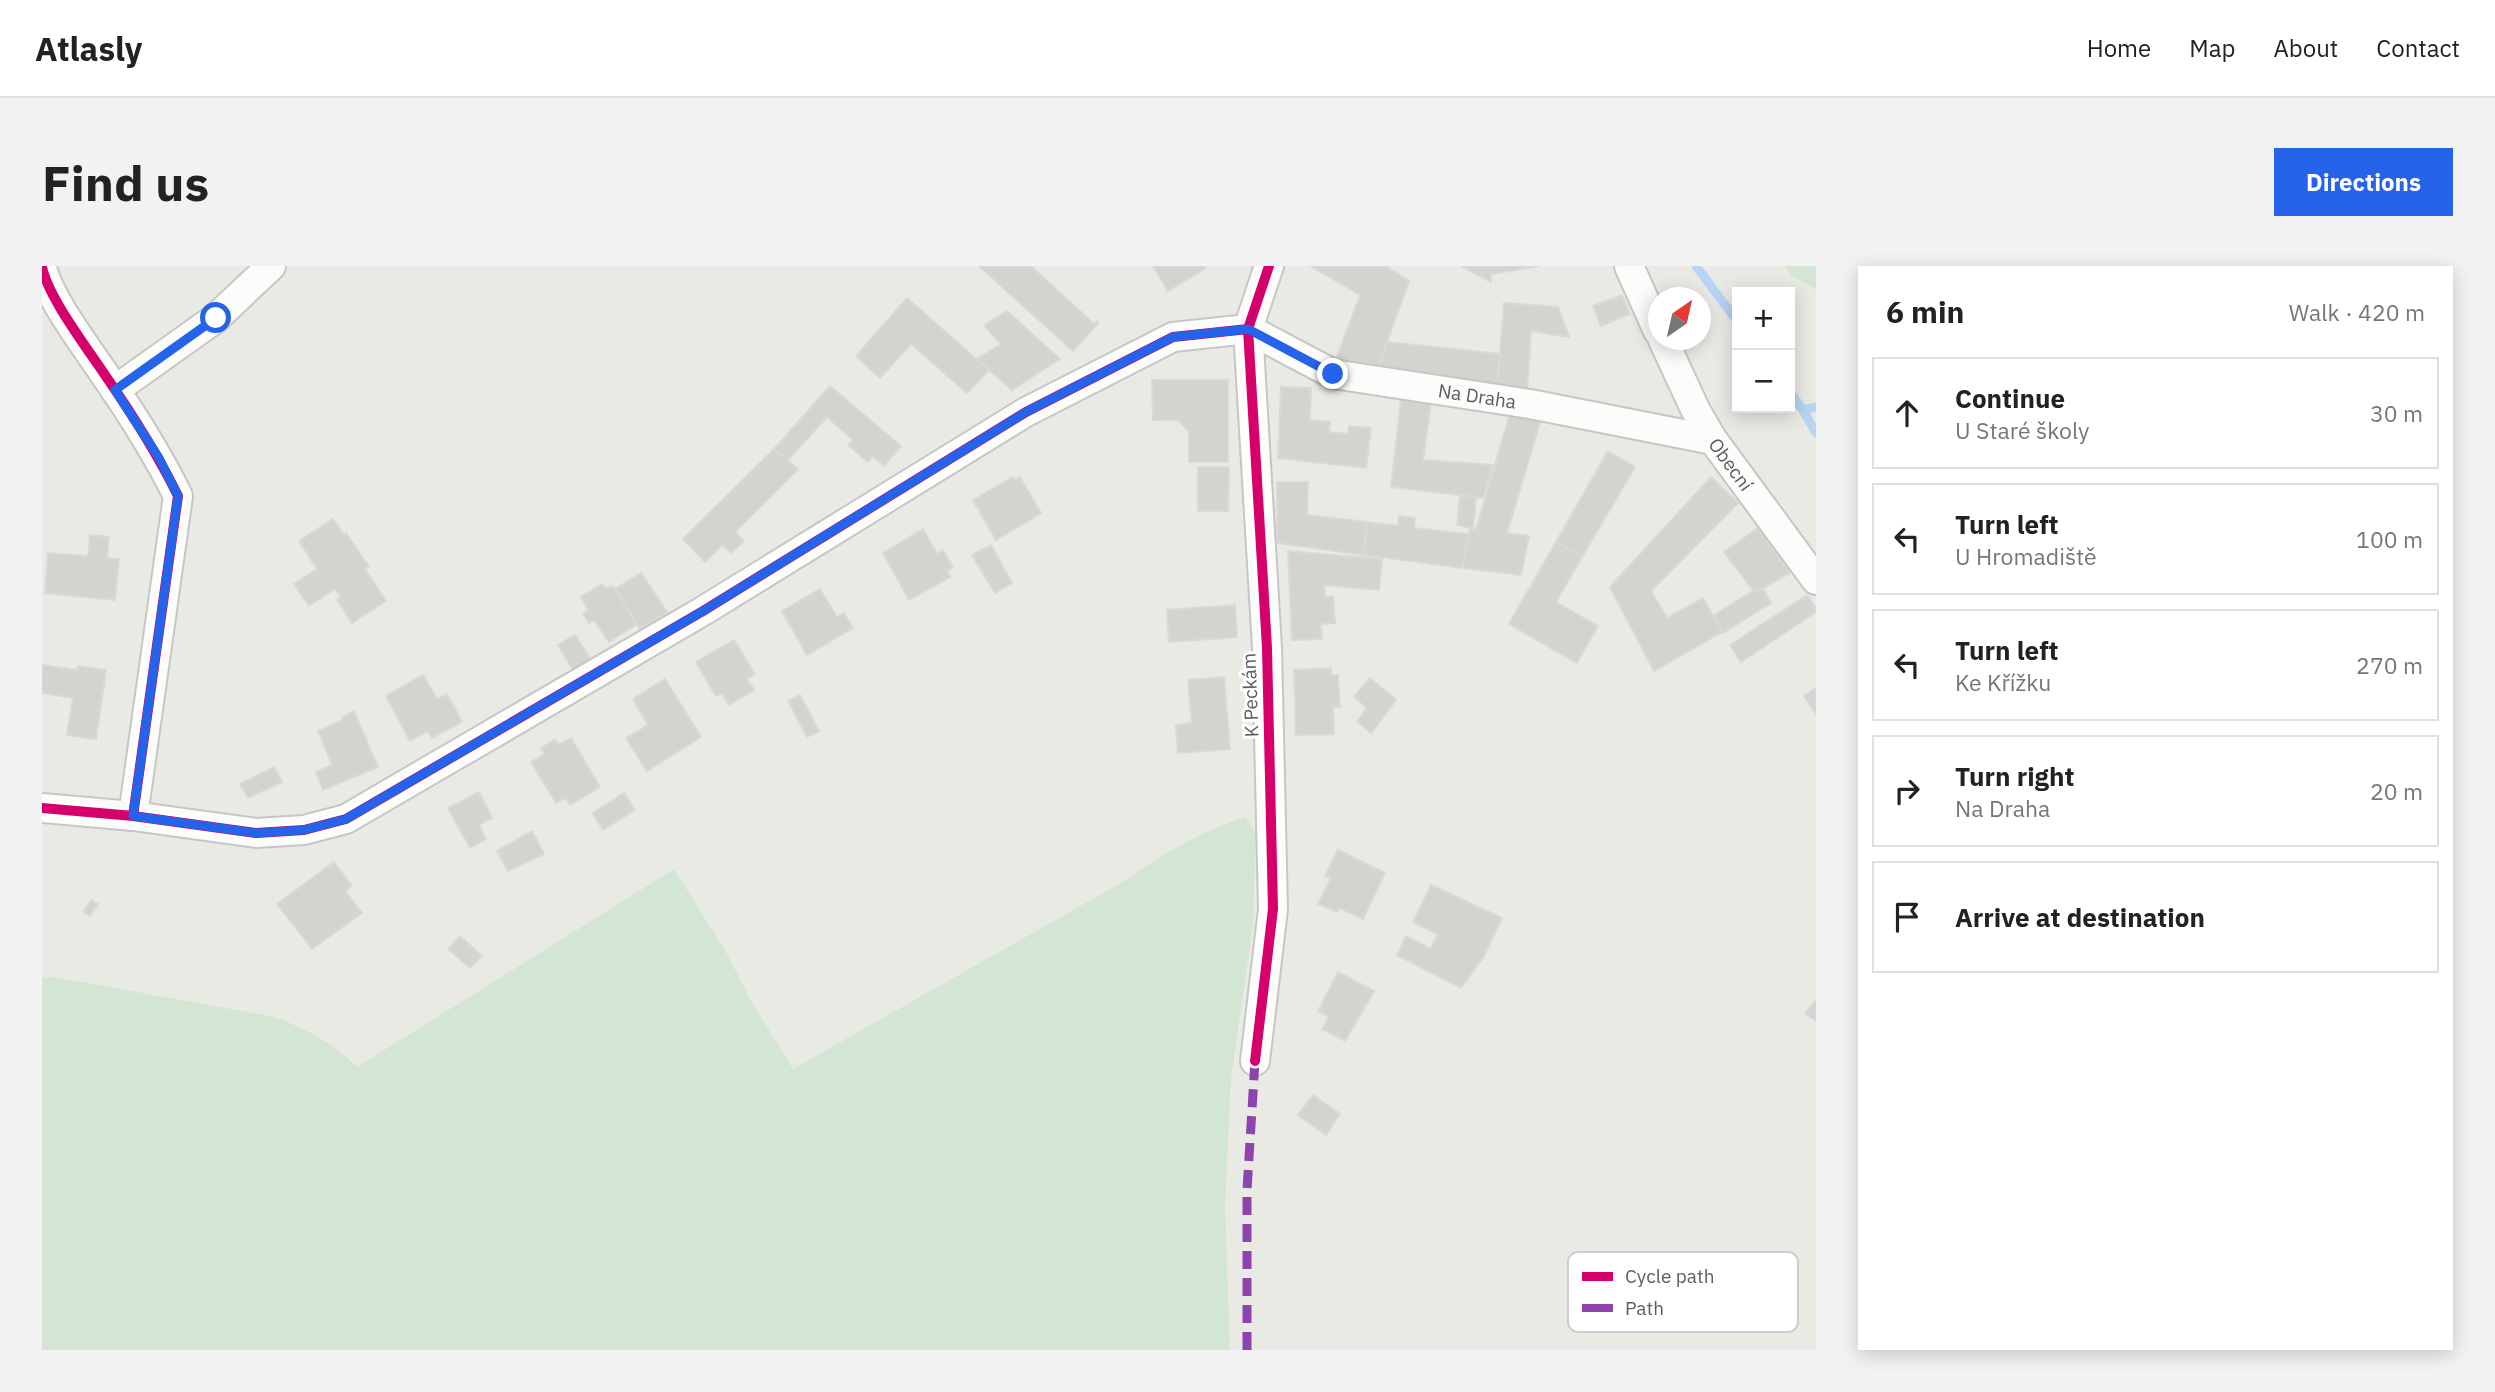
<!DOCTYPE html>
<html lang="en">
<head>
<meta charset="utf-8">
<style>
	:root { --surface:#fff; --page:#f2f2f2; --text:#222; --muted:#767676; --line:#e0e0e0; --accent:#2563eb }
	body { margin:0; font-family:"IBM Plex Sans",sans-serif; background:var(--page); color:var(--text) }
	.controls { position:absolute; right:21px; top:21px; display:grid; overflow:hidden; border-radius:0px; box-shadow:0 4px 18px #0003 }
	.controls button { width:63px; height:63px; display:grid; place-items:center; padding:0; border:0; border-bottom:2px solid var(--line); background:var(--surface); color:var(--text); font:35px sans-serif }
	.compass { position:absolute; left:1606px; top:21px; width:63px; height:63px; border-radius:50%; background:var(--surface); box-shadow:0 4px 18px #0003; rotate:34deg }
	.stop { position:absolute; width:21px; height:21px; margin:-16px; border:5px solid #2563eb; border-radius:50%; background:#fff }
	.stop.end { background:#2563eb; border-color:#fff; box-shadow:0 2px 7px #0008 }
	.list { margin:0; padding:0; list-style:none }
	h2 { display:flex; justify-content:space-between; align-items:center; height:91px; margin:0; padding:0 28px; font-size:30px }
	h2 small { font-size:23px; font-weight:400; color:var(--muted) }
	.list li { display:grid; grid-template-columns:46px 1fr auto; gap:21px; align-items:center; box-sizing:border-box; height:112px; margin:0 14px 14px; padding:0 14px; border:2px solid var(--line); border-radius:0px }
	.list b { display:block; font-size:26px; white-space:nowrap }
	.list p { margin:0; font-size:23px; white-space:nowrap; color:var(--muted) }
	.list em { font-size:23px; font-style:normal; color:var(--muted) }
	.icon { flex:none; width:38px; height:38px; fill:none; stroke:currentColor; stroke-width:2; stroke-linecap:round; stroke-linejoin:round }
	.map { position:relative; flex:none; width:1774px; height:1084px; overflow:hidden; border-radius:0px }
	header { display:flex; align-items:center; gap:42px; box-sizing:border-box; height:98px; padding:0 35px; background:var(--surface); border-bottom:2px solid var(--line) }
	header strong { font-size:33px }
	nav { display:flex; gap:38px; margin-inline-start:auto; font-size:24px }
	.intro { display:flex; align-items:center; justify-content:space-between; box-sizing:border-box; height:168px; padding:0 42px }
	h1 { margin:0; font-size:49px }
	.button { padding:18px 32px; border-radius:0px; background:var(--accent); color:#fff; font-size:24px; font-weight:700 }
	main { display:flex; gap:42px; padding:0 42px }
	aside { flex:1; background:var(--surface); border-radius:0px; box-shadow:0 4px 18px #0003 }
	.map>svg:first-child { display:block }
	.green { fill:#d2e6d3 }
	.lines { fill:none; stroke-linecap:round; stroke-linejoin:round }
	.stream { stroke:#b8d3f4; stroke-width:9 }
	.building { fill:#d4d3d0; stroke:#dad9d4; stroke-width:2 }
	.street-casing { stroke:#c6c7c5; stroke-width:32 }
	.street { stroke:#fcfcfb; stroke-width:28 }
	.quiet { stroke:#8e44ad; stroke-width:9; stroke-dasharray:18 9; stroke-linecap:butt }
	.cycleway-casing { stroke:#fff; stroke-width:15 }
	.cycleway { stroke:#d6006c; stroke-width:10 }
	.route { stroke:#2563eb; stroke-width:9 }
	.labels { text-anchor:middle; stroke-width:6; stroke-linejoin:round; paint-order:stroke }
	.street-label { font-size:19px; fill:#5a5d62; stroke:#fff }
	.key { fill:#fff; stroke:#ceced0; stroke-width:2 }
	.key-label { font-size:19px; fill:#5a5d62 }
</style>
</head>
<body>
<header>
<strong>Atlasly</strong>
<nav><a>Home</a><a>Map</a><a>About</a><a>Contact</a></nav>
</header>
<div class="intro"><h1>Find us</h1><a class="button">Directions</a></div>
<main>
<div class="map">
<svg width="1774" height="1084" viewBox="0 0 1774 1084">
	<rect width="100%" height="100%" fill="#eaeae5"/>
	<!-- green -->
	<path class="green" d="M1743,0h31v23l-25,-14z
		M1204,551l10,18 -3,91 -22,153 -6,126 5,145h-1188v-372l12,-1 221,40c33,13 57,25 82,50l317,-198 52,83 24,47 43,70 333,-189c36,-26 77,-50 120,-63z"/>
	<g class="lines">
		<!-- stream -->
		<path class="stream" d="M1654,0l41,55
			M1748,126l13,18 13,-3
			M1761,144l13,23"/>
	</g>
	<!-- building -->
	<path class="building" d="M937,0h52l63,58 3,-3 1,2 -25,28z
		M1111,0h51l2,2 -38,23z
		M1269,0h75l23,15 -33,92 -42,-8 26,-70z
		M1419,0h29l1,16z
		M1448,0h49l-48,8z
		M1580,29l8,19 -29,12 -8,-20z
		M865,32l82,72 -22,23 -56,-49 -31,34 -24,-22z
		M1462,37l54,4 11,30 -38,-6 -4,61 -30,-3z
		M965,45l53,48 -48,31 -35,-31 24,-15 -17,-19z
		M1345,76l113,12 -3,35 -121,-16z
		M1110,114h76v82h-39v-30l-11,-12h-25z
		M788,120l71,60 -17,20 -11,-10 -5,6 -20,-17 5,-5 -26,-23 -39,43 -14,-11z
		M1239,121l30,1 -1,32 20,2 -1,10 19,2 1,-8 22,2 -5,40 -88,-10z
		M1359,134l30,3 -8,57 70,5 -10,33 -92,-11z
		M1469,144l30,9 -34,114 22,3 -8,39 -59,-7 8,-40 6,2z
		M732,183l24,20 -63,63 9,9 -13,12 -9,-8 -17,17 -22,-23z
		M1566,185l27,16 -53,90 -26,-15z
		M1156,201h31l-1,44h-30z
		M971,211l1,3 6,-3 21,36 -45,27 -23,-40z
		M1669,211l27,26 -87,88 16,27 36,-20 19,34 -68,39 -44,-84z
		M1235,216h31l-1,33 60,7 -3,33 -87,-12z
		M1418,229l16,2 -3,32 -16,-4z
		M1357,250l16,2 -1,10 55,6 -7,34 -98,-13 3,-33 31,4z
		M291,253l11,16 2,-2 23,34 -4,2 21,32 -34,22 -15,-23 4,-3 -6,-8 -26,17 -15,-22 23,-15 -18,-28z
		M1716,262l32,45 -35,20 -31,-41z
		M881,263l14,25 6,-4 10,17 -6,4 3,6 -41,23 -26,-47z
		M48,269l19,2 -2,21 12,1 -4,41 -70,-7 3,-40 40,3z
		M1514,276l26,15 -26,45 42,24 -21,37 -68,-39z
		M949,279l21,38 -17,10 -23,-38z
		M1246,285l94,8 -3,31 -55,-5 1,12 8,-1 2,27 -14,1 1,15 -30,1z
		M599,307l26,39 -27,17 -25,-40z
		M560,318l4,5 5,-3 4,3 22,35 -28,18 -15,-22 -5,3 -6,-9 5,-4 -7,-13z
		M1721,322l8,15 -48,30 -10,-17 41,-26 1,3z
		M778,323l17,28 7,-4 9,15 -46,27 -25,-44z
		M1765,329l9,13v4l-75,50 -11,-17z
		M1193,339l2,32 -68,5 -2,-32z
		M533,369l16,25 -17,12 -16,-27z
		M692,374l21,34 -8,5 7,11 -25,15 -7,-12 -6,3 -20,-34z
		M0,399l35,5 1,-4 28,4 -10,69 -29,-4 6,-37 -31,-5z
		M1289,402v7h7l2,32h-7l1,27 -38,1 -2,-65z
		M381,409l14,24 10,-5 15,28 -30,16 -4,-7 -18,10 -24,-45z
		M1182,411l6,72 -52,4 -2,-28 16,-2 -4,-43z
		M1328,412l26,22 -25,33 -14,-12 10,-13 -13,-11z
		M623,413l36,58 -54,34 -21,-33 22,-13 -15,-26z
		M1774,422v26l-12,-18z
		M758,429l19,36 -12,6 -19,-36z
		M312,445l24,56 -55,23 -7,-18 16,-7 -14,-34 25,-11 -1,-3z
		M529,472l29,49 -30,18 -5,-7 -9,5 -25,-41 14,-8 -4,-6 14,-9 4,6z
		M232,501l8,15 -34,16 -8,-14z
		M437,526l13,26 -13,7 7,14 -16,9 -22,-40z
		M582,527l11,17 -32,20 -10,-17z
		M490,565l12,23 -36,17 -11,-20z
		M1296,584l47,23 -22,46 -24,-11 -2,4 -19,-8 13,-26 -6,-2z
		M292,596l18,24 -7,5 17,22 -50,36 -35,-45z
		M1389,619l71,33 -18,38 -23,32 -64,-33 9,-19 25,13 7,-15 -25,-12z
		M49,634l7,4 -8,12 -7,-4z
		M418,670l22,20 -12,12 -22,-19z
		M1296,706l36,19 -29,50 -23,-12 7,-12 -11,-6z
		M1774,734v21l-11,-8z
		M1271,829l27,19 -14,21 -28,-20z"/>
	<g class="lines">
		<!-- street casing -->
		<g class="street-casing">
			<g id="street">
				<path d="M1587,0l29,65"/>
				<path d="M0,1c6,30 45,81 63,108 27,39 52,78 73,121l-45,320"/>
				<path id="s1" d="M1206,63l85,45 197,30 183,36"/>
				<path id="s2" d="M1621,74l33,71 17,29 103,140"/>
				<path d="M73,124l101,-72 55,-52"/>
				<path d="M0,542l91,8 123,17 48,-3 42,-11 357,-208 323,-199 147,-75 75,-8"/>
				<path d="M1213,795l18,-152 -6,-261 -19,-319 21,-63"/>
			</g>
		</g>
		<!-- street -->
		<use href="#street" class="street"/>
		<!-- quiet -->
		<path class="quiet" d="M1205,1084v-160l8,-129"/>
		<!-- cycleway casing -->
		<g class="cycleway-casing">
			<path id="cycleway" d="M0,1c6,30 45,81 63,108 27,39 52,78 73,121l-45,320
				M0,542l91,8 123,17 48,-3 42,-11 357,-208 323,-199 147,-75 75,-8
				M1213,795l18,-152 -6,-261 -19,-319 21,-63"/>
		</g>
		<!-- cycleway -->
		<use href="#cycleway" class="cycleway"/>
	</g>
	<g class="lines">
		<!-- route -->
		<path class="route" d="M174,52l-101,72 44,68 19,38 -45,320 123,17 48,-3 42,-11 357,-208 323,-199 147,-75 75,-8 85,45"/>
	</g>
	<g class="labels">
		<!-- street labels -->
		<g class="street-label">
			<text dy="7" stroke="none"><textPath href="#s1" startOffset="242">Na Draha</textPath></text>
			<text dy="7" stroke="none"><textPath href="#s2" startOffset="142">Obecní</textPath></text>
			<text transform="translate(1208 429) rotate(-92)" y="7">K Peckám</text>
		</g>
	</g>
	<!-- legend -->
	<rect x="1526" y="986" width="230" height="80" rx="10" class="key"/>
	<rect x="1540" y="1006" width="31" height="9" fill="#d6006c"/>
	<rect x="1540" y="1038" width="31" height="8" fill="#8e44ad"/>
	<g class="key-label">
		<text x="1583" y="1017">Cycle path</text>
		<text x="1583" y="1049">Path</text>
	</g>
</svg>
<div class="controls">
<button>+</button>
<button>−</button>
</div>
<svg class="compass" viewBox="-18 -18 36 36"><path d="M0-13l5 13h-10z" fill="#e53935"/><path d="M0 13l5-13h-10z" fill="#767676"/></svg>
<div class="stop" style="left:174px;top:52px"></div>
<div class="stop end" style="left:1291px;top:108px"></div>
</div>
<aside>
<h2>6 min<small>Walk · 420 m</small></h2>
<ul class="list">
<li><svg class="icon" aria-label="ahead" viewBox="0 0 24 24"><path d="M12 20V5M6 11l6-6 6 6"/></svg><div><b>Continue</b><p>U Staré školy</p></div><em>30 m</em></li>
<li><svg class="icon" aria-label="left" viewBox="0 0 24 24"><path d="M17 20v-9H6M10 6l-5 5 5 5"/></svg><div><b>Turn left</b><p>U Hromadiště</p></div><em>100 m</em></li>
<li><svg class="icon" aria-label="left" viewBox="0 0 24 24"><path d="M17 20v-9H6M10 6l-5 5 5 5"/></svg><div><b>Turn left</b><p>Ke Křížku</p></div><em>270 m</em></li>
<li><svg class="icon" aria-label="right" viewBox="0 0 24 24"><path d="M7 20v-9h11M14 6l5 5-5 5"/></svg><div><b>Turn right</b><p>Na Draha</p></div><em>20 m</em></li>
<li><svg class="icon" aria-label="arrive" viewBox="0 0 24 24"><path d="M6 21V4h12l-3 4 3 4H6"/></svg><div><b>Arrive at destination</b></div></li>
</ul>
</aside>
</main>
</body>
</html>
